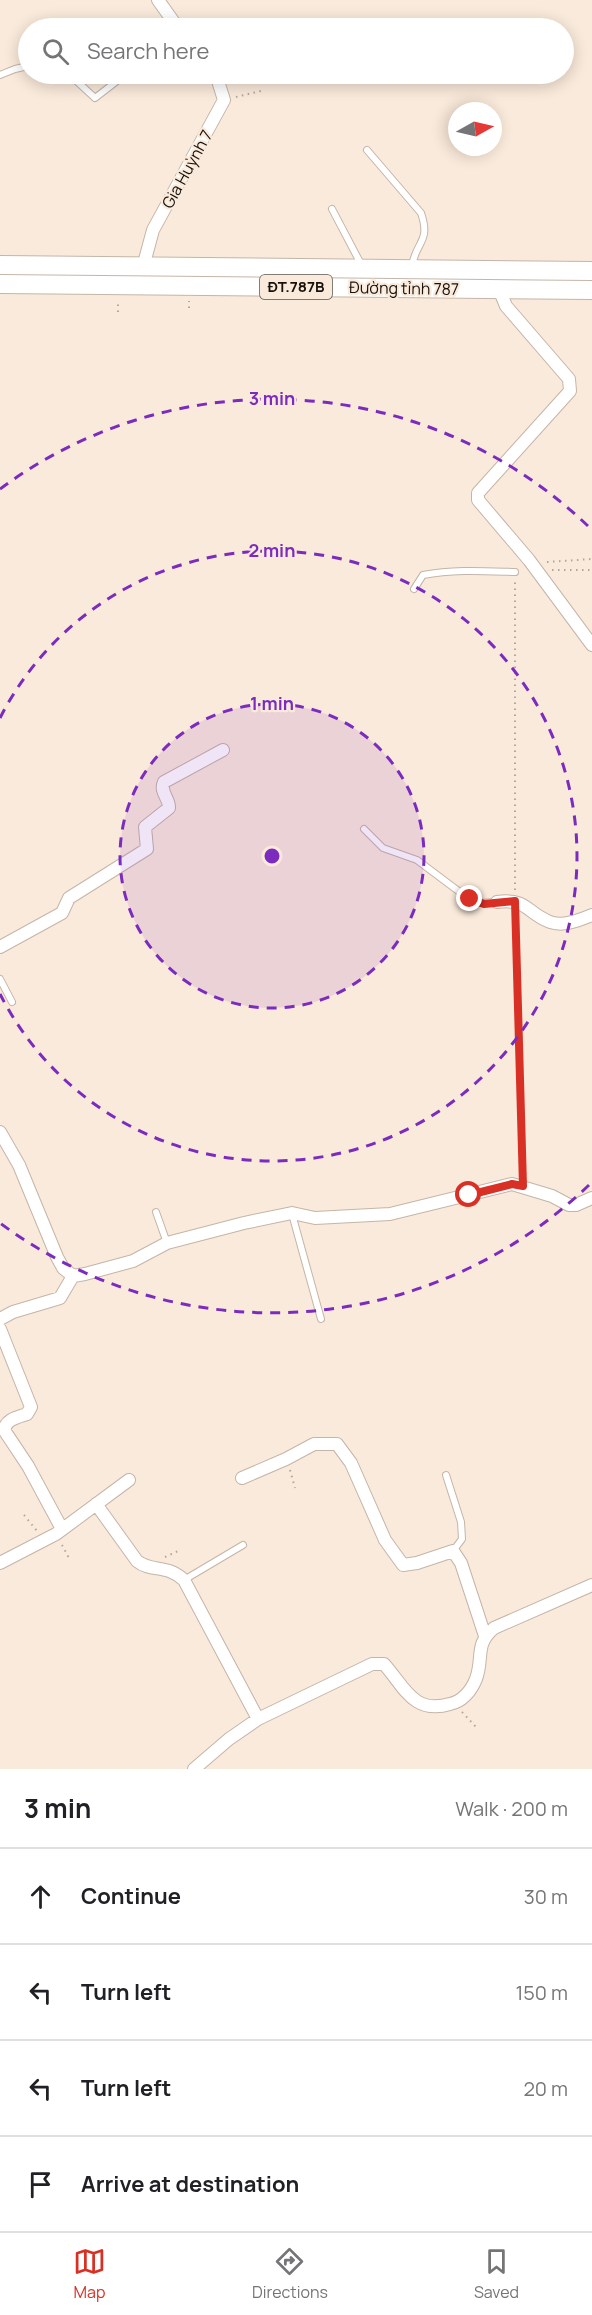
<!DOCTYPE html>
<html lang="en">
<head>
<meta charset="utf-8">
<style>
	:root { --surface:#fff; --page:#f6f6f6; --text:#202124; --muted:#757577; --line:#e0e0e0; --accent:#d93025 }
	body { margin:0; font-family:Manrope,sans-serif; background:var(--page); color:var(--text) }
	.compass { position:absolute; left:448px; top:102px; width:54px; height:54px; border-radius:50%; background:var(--surface); box-shadow:0 3px 15px #0003; rotate:82deg }
	.stop { position:absolute; width:18px; height:18px; margin:-14px; border:4px solid #d93025; border-radius:50%; background:#fff }
	.stop.end { background:#d93025; border-color:#fff; box-shadow:0 2px 6px #0008 }
	.list { margin:0; padding:0; list-style:none }
	h2 { display:flex; justify-content:space-between; align-items:center; height:78px; margin:0; padding:0 24px; font-size:26px }
	h2 small { font-size:20px; font-weight:400; color:var(--muted) }
	.list li { display:grid; grid-template-columns:39px 1fr auto; gap:18px; align-items:center; box-sizing:border-box; height:96px; padding:0 24px; border-top:2px solid var(--line) }
	.list b { display:block; font-size:22px; white-space:nowrap }
	.list em { font-size:20px; font-style:normal; color:var(--muted) }
	.icon { flex:none; width:33px; height:33px; fill:none; stroke:currentColor; stroke-width:2; stroke-linecap:round; stroke-linejoin:round }
	.map { position:relative; flex:none; width:592px; height:1769px; overflow:hidden }
	.search { position:absolute; background:var(--surface); box-shadow:0 3px 15px #0003; left:18px; right:18px; top:18px; height:66px; display:flex; align-items:center; gap:15px; box-sizing:border-box; padding:0 21px; border-radius:33px; color:var(--muted); font-size:22px }
	.sheet { height:462px; background:var(--surface) }
	nav { display:flex; justify-content:space-around; align-items:center; box-sizing:border-box; height:84px; border-top:2px solid var(--line); background:var(--surface); font-size:16px; color:var(--muted) }
	nav a { display:grid; justify-items:center; gap:3px }
	nav .on { color:var(--accent) }
	.map>svg:first-child { display:block }
	.lines { fill:none; stroke-linecap:round; stroke-linejoin:round }
	.service-casing { stroke:#c4b5a7; stroke-width:8 }
	.minor-casing { stroke:#c4b5a7; stroke-width:14 }
	.primary-casing { stroke:#c4b5a7; stroke-width:20 }
	.path { stroke:#b2a599; stroke-width:2; stroke-dasharray:1.5 4.5; stroke-linecap:butt }
	.service { stroke:#fff; stroke-width:6 }
	.minor { stroke:#fff; stroke-width:12 }
	.primary { stroke:#fff; stroke-width:18 }
	.route { stroke:#d93025; stroke-width:8 }
	.ring { fill:none; stroke:#7b2cbf; stroke-width:3; stroke-dasharray:10 8 }
	.labels { text-anchor:middle; stroke-width:4.5; stroke-linejoin:round; paint-order:stroke }
	.shield { fill:#faeadb; stroke:#5b524a; stroke-width:1.5 }
	.shield-label { font-size:15px; font-weight:bold; fill:#17110c }
	.street-label { font-size:16px; fill:#17110c; stroke:#faeadb }
	.centre { fill:#7b2cbf; stroke:#faeadb; stroke-width:3 }
	.ring-label { font-size:18px; text-anchor:middle; font-weight:bold; fill:#7b2cbf; stroke:#faeadb; stroke-width:4.5; stroke-linejoin:round; paint-order:stroke }
</style>
</head>
<body>
<div class="map">
<svg width="592" height="1769" viewBox="0 0 592 1769">
	<rect width="100%" height="100%" fill="#faeadb"/>
	<g class="lines">
		<!-- service casing -->
		<g class="service-casing">
			<path id="service" d="M69,74l26,24 31,-24
				M0,75l15,-6 13,-3
				M367,150l54,63c10,29 -5,28 -9,53
				M332,209l30,57
				M414,589l9,-14c31,-6 61,-4 92,-3
				M364,829l19,19 34,12 52,39 9,4 19,-1
				M0,979l12,23
				M156,1212l11,31
				M292,1214l29,105
				M446,1475l15,47 1,17 -9,12
				M184,1580l59,-35"/>
		</g>
		<!-- minor casing -->
		<g class="minor-casing">
			<path id="minor" d="M158,0l20,28
				M143,267l10,-37 71,-130 -6,-19 -6,-7
				M499,289l7,17 63,73 1,12 -92,102v7l51,60 63,85
				M497,902c31,-4 29,11 53,20 14,5 29,-2 42,-7
				M0,947l62,-34 7,-15 78,-49 -2,-22 24,-19c1,-9 -10,-16 -5,-26l59,-32
				M0,1132l19,33 38,92 6,11 10,8 12,-2 48,-13 34,-18 77,-20 48,-10 23,5 75,-4 122,-30 40,12 17,9h7l16,-7
				M0,1319l13,-7 47,-14 13,-22
				M0,1329l31,78 -4,7c-9,3 -21,5 -23,16l24,36 34,63
				M242,1478l44,-19 28,-15h23l14,19 34,77 18,25 14,-2 36,-12 8,12 24,73
				M96,1504l41,57c15,12 28,2 47,19l74,139
				M0,1563l56,-29 73,-54
				M194,1769l35,-30 29,-20 114,-55h12c20,22 29,51 66,40 13,-3 21,-13 26,-25 8,-22 -2,-34 18,-51l98,-43"/>
		</g>
		<!-- primary casing -->
		<g class="primary-casing">
			<path id="primary" d="M0,265l592,6
				M0,284l592,6"/>
		</g>
		<!-- path -->
		<path class="path" d="M236,97l29,-7
			M189,308v-7
			M118,312v-12
			M547,562l45,-3
			M552,570h40
			M515,890v-310
			M515,916l7,259
			M290,1470l5,18
			M24,1515l13,16
			M62,1545l8,15
			M165,1557l13,-6
			M462,1712l14,15"/>
		<!-- service -->
		<use href="#service" class="service"/>
		<!-- minor -->
		<use href="#minor" class="minor"/>
		<!-- primary -->
		<use href="#primary" class="primary"/>
	</g>
	<g class="lines">
		<!-- route -->
		<path class="route" d="M469,1195l43,-11 11,2 -8,-285 -31,3 -14,-5"/>
	</g>
	<!-- distance rings -->
	<circle cx="272" cy="856" r="152" fill="#7b2cbf" fill-opacity=".12"/>
	<g class="ring">
		<circle cx="272" cy="856" r="152"/>
		<path d="M0 718A305 305 0 1 1 0 994"/>
		<path d="M589 1185A457 457 0 0 1 0 1223M0 489A457 457 0 0 1 589 527"/>
	</g>
	<g class="labels">
		<!-- shield labels -->
		<rect class="shield" x="260" y="275" width="72" height="24" rx="4.5"/>
		<g class="shield-label">
			<text x="296" y="292">ĐT.787B</text>
		</g>
		<!-- street labels -->
		<g class="street-label">
			<text transform="translate(187 169) rotate(-61)" y="6">Gia Huỳnh 7</text>
			<text transform="translate(404 288) rotate(1)" y="6">Đường tỉnh 787</text>
		</g>
	</g>
	<circle cx="272" cy="856" r="9" class="centre"/>
	<g class="ring-label">
		<text x="272" y="405">3 min</text>
		<text x="272" y="557">2 min</text>
		<text x="272" y="710">1 min</text>
	</g>
</svg>
<svg class="compass" viewBox="-18 -18 36 36"><path d="M0-13l5 13h-10z" fill="#e53935"/><path d="M0 13l5-13h-10z" fill="#757577"/></svg>
<div class="stop" style="left:469px;top:1195px"></div>
<div class="stop end" style="left:470px;top:899px"></div>
<div class="search"><svg class="icon" aria-label="search" viewBox="0 0 24 24"><circle cx="10" cy="10" r="6"/><path d="M15 15l6 6"/></svg>Search here</div>
</div>
<section class="sheet">
<h2>3 min<small>Walk · 200 m</small></h2>
<ul class="list">
<li><svg class="icon" aria-label="ahead" viewBox="0 0 24 24"><path d="M12 20V5M6 11l6-6 6 6"/></svg><div><b>Continue</b></div><em>30 m</em></li>
<li><svg class="icon" aria-label="left" viewBox="0 0 24 24"><path d="M17 20v-9H6M10 6l-5 5 5 5"/></svg><div><b>Turn left</b></div><em>150 m</em></li>
<li><svg class="icon" aria-label="left" viewBox="0 0 24 24"><path d="M17 20v-9H6M10 6l-5 5 5 5"/></svg><div><b>Turn left</b></div><em>20 m</em></li>
<li><svg class="icon" aria-label="arrive" viewBox="0 0 24 24"><path d="M6 21V4h12l-3 4 3 4H6"/></svg><div><b>Arrive at destination</b></div></li>
</ul>
</section>
<nav>
<a class="on"><svg class="icon" aria-label="map" viewBox="0 0 24 24"><path d="M3 6l6-2 6 2 6-2v14l-6 2-6-2-6 2zM9 4v14M15 6v14"/></svg>Map</a>
<a><svg class="icon" aria-label="directions" viewBox="0 0 24 24"><path d="M12 3l9 9-9 9-9-9zM9 14v-3h6M13 9l2 2-2 2"/></svg>Directions</a>
<a><svg class="icon" aria-label="saved" viewBox="0 0 24 24"><path d="M7 4h10v16l-5-4-5 4z"/></svg>Saved</a>
</nav>
</body>
</html>
